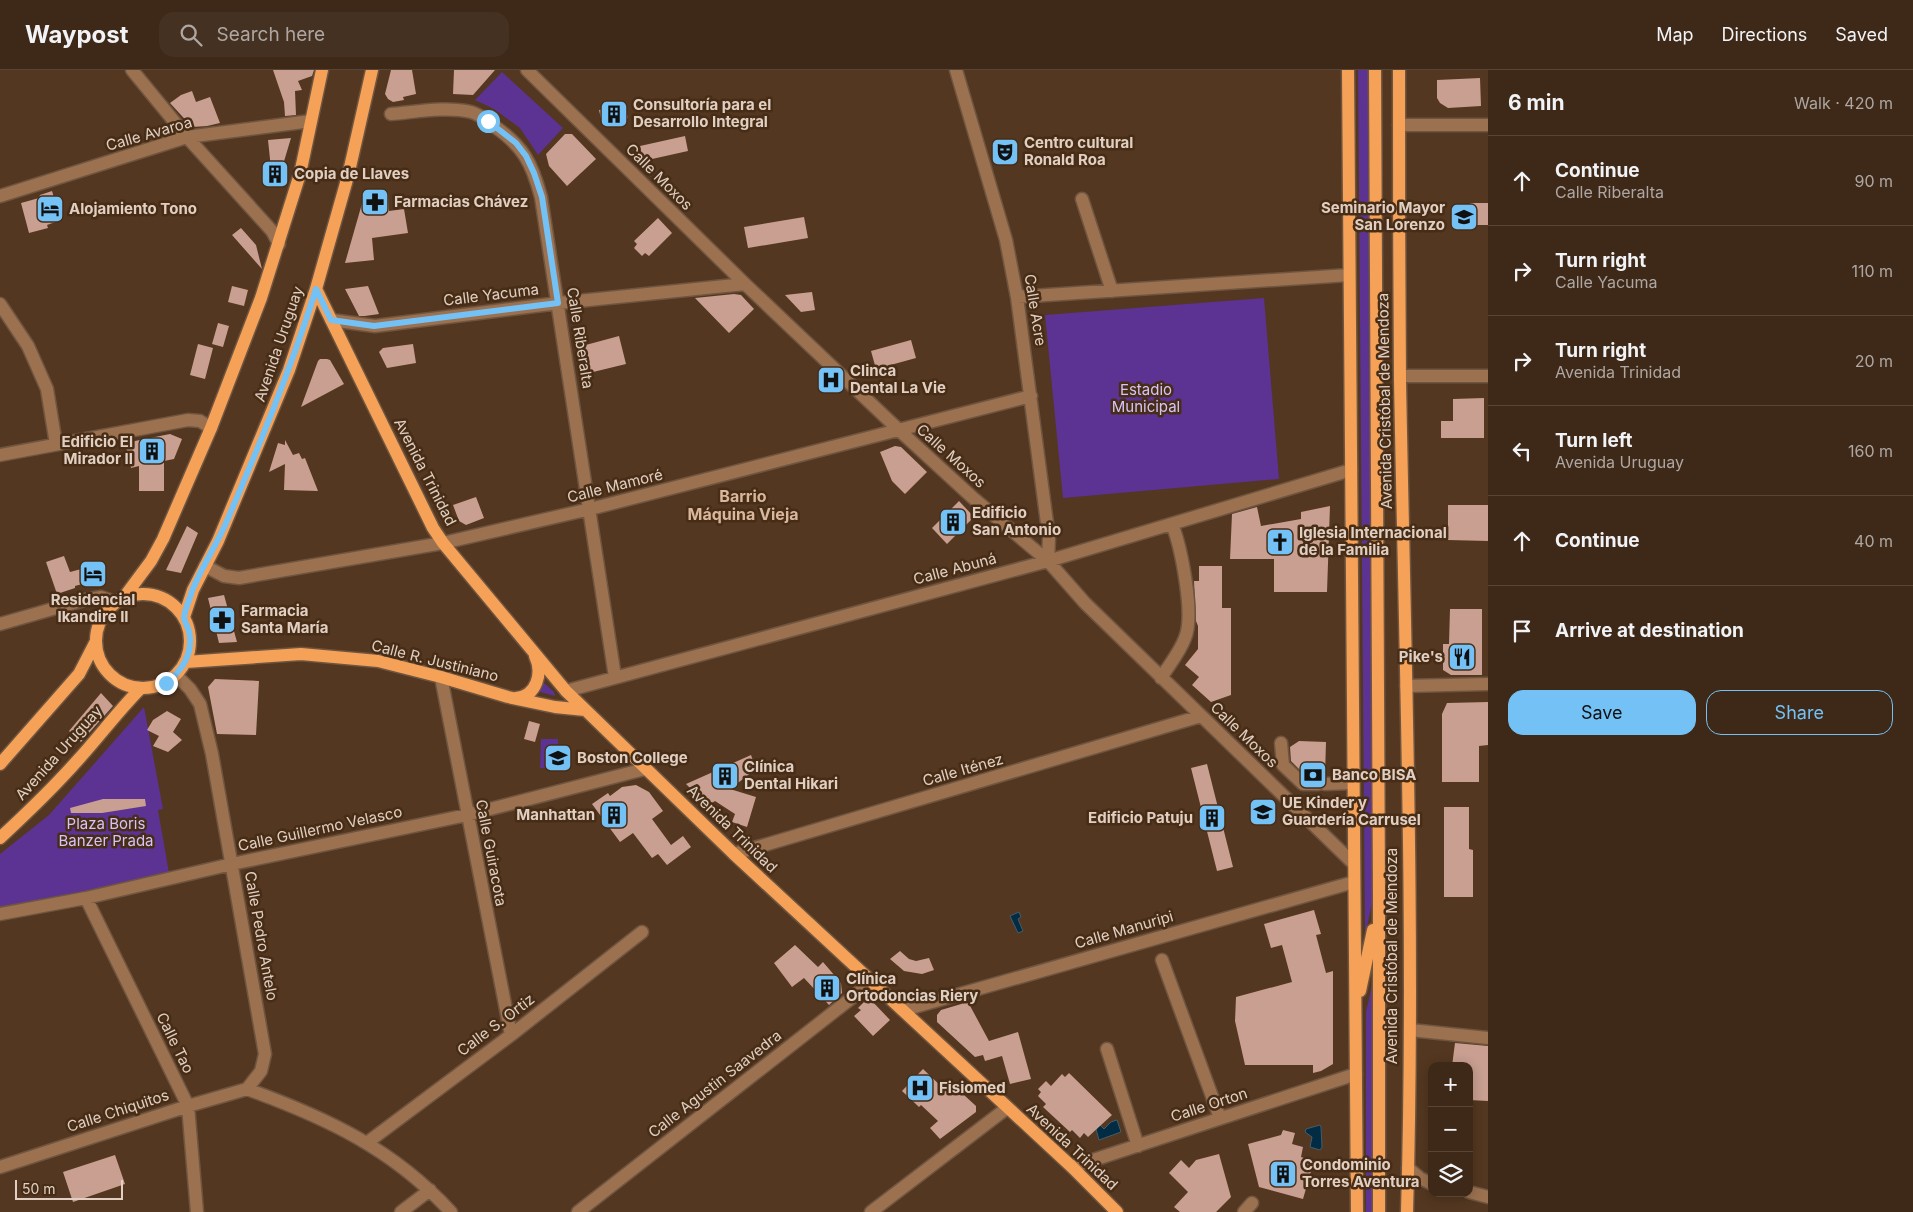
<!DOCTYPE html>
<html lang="en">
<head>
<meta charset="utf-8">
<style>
	:root { --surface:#3e2918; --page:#453121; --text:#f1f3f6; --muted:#ada6a2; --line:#574537; --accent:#73c1f5 }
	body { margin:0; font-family:Inter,sans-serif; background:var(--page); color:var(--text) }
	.controls { position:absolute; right:15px; bottom:15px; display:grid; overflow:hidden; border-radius:10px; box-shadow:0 2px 12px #0003 }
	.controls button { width:45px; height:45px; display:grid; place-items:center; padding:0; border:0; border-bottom:1px solid var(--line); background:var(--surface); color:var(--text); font:25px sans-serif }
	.scale { position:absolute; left:15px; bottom:12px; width:108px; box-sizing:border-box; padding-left:5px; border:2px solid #e0cfc2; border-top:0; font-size:14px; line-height:18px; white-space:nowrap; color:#e0cfc2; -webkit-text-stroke:4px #482d16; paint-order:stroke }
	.stop { position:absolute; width:15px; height:15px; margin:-11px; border:4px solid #73c1f5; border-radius:50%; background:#fff }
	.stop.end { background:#73c1f5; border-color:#fff; box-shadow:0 1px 5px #0008 }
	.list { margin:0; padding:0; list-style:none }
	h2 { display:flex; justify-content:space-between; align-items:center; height:65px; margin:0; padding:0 20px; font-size:21px }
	h2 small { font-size:16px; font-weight:400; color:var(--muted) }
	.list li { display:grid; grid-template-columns:32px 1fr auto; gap:15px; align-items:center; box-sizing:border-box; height:90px; padding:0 20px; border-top:1px solid var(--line) }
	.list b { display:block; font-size:19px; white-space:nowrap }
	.list p { margin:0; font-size:16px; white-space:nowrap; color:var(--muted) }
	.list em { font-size:16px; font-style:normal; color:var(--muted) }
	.actions { display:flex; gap:10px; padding:15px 20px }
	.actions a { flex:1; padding:11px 0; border:1px solid var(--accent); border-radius:15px; text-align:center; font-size:18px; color:var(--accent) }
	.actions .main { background:var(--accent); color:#111 }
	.icon { flex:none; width:28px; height:28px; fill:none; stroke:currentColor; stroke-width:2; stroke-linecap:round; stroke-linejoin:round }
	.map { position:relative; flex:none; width:1488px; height:1142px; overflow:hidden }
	header { display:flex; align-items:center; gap:30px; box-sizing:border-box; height:70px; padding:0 25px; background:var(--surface); border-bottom:1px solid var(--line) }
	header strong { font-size:24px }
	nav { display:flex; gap:28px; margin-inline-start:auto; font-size:18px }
	.search { width:350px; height:45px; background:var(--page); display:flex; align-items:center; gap:12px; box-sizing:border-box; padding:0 18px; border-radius:15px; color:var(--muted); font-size:19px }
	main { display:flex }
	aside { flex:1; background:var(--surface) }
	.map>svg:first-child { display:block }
	.green { fill:#5c3293 }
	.water { fill:#012c44; stroke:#445d6a }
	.building { fill:#c89f91 }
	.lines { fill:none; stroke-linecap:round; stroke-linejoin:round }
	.minor-casing { stroke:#6f5540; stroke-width:15 }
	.major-casing { stroke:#6f5540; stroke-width:15 }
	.minor { stroke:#9b7150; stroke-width:12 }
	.major { stroke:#f5a157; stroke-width:12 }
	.route { stroke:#73c1f5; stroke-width:6 }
	.labels { text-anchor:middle; stroke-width:5; stroke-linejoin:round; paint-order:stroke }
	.poi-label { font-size:15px; font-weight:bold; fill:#e0cfc2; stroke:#482d16; text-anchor:start }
	.street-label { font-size:15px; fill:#e0cfc2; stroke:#482d16 }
	.park-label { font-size:15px; fill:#d6c4f9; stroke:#482d16 }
	.neighbourhood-label { font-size:16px; font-weight:bold; fill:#d9b79d; stroke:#482d16 }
</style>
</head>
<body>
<header>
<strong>Waypost</strong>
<div class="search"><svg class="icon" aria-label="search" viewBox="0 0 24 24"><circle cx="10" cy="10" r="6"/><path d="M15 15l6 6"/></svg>Search here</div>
<nav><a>Map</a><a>Directions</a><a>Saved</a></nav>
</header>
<main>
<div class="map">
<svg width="1488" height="1142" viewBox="0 0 1488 1142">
	<rect width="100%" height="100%" fill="#533720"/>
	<!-- green -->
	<path class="green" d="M1358,0h11l4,338 -1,467 2,19 -9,42z
		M502,2l61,56 -25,27 -18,-27 -26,-19 -19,-9z
		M1264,228l15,181 -216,19 -18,-183z
		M542,611l12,11 1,4 -18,-5z
		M144,637l19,102 -5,1 11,63 -45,12 -124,22v-53l49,-39z
		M541,669h17v29h-18z
		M1376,897l-1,245h-9v-200z"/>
	<!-- water -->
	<path class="water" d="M1019,842l2,5 -3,2 5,12 -5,2 -8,-17z
		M1117,1050l4,12 -22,8 -3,-11 4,-4 4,4 7,-7z
		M1320,1055l1,2 1,20 -2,3 -10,-3 2,-10 -7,-5 1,-3z"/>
	<!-- building -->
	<path class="building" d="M273,0h41l-2,6 -14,5 4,9 -7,1 1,24 -11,1 -1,-14z
		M391,0h21l4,24 -13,3 1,3 -11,2 -5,-3 -3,-5z
		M454,0h41l-22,25 -20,-1z
		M1480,8l1,28 -33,2 -8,-5 -3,-5v-18z
		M192,21l4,11 14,-5 10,26 -13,3 -15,1 -22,-24 11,-8z
		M625,35l3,13 -26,5 -3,-13z
		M565,64h7l24,25 -29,27 -18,-20 -3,-12z
		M685,66l3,15 -45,10 -3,-15z
		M291,68l-12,40 -10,-1 1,-18 -2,-19z
		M52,121l9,29 -14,5 1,3 -19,5 -8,-30 18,-5 1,-3z
		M388,122l1,19 15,-2 4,24 -36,5 2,22 -29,3 20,-70z
		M1470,133h18v22h-15v-3h-3z
		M804,147l4,21 -60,10 -4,-21z
		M658,148l14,15 -23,23 -4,-3 -3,3 -8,-8 3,-4 -3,-3z
		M241,158l15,17 6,24 -30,-34z
		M232,216l16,4 -4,16 -16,-4z
		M368,216l11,28 -14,2h-6l-14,-27z
		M812,222l3,18 -14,2 -16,-17z
		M734,224l7,1 13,14 -25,24 -34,-35z
		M218,253l11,3 -6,21 -11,-3z
		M619,266l7,28 -37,9 -7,-27z
		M911,270l5,18 -40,11 -5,-18z
		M198,274l15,4 -8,31 -15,-4z
		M413,274l3,19 -29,5 -8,-16 4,-4z
		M320,289h7l3,1 14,24 -43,23 17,-46z
		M1484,328v40h-43v-17h12v-22z
		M170,364l12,5 -8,20 -10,2v30h-25v-25l-8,2 -6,-25z
		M285,370l8,15 6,-2 3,6 3,-1 13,33 -34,-1 1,-26 -16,8 9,-29 7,2z
		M895,376l6,1 26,25 -22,22 -13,-13 -12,-29z
		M476,427l8,21 -18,7 -7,-4 -6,-16z
		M959,431l15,16 -27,27 -15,-16z
		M1448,435h40v36l-40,-1z
		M1330,436l-3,86h-53v-33h-44l2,-45 25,-7 4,19 40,-7v-7z
		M187,456l11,7 -17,40 -15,-3z
		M64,486l6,16 30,-8 4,14 -29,8v2l-18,6 -11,-32z
		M1199,496h23v42h9v87l-20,7 -19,-17 7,-8 -14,-12 13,-16v-23l-2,-5 -2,-40h5z
		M224,525l13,47 -18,1 -11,-45z
		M1450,539h32v66h-31l-8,-5v-26h6z
		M215,609l44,2 -3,54 -39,-1 -9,-47z
		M101,623l12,13 -32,36 -12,-11z
		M1488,632v43l-9,1v36h-37v-68l5,-11z
		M167,641l14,8 -8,13 9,8 -14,12 -15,-6 6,-10 -12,-6 6,-10z
		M529,651l11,3 -5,18 -11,-3z
		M1299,671l27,1 -1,34h-19l-15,-15 -1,-14z
		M751,685l5,14 -26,20 26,8 -9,30 -15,-5 3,-8 -20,-13 -7,5 -22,-22z
		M1207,694l26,103 -16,4 -26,-103z
		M636,715l13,7 14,19 -11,8 19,26 12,-9 8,11 -24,18 -9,-11 -6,4 -19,-25 -13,9 -28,-38 16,-11 2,3 12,-9z
		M103,729h42l1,7 -44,7h-31l-1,-5z
		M1444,737h25v42l4,1v47h-29z
		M1314,840l7,24 -5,1 10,38 7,-2v93l-12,7 -8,2v-8h-68l-10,-44 1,-24 56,-15 -10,-37 -11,3 -7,-24z
		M795,875l23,22 5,-5 18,21 1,10 -13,12 -25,-27 -12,9 -18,-24z
		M900,881l9,8 7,2 13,-3 5,12 -12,4 -18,-3 -14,-12z
		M866,930h5l19,20 -17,16 -19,-20 7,-6 -3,-2z
		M968,932l21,39 29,-9 13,47 -21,5 -8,-28 -17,5 -2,-6 -8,2 -38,-35v-7l4,-5z
		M1455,973l33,3v55l-19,-1v-34h-17z
		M923,999l22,21 7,-6 24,22v6l-36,27 -10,-11 8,-7 -17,-16 -2,2 -17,-16z
		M1069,1003l43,42 -24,22 -4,-4 -4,5 -8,-8 -2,2 -27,-25 3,-3 -8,-8 3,-4 -3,-3 8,-8 5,5 11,-12 3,3z
		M1283,1060l12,3 -3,11 11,3 -2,10 13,4 -11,38 -44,-12 -11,-43 33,-9z
		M1219,1084l12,43 -15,15h-36l-6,-5 14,-15 -19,-19 12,-13 8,8 7,-8z
		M115,1085l10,29 -52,18 -10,-30z"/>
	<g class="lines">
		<!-- minor casing -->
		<g class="minor-casing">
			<path id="minor" d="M132,0l55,67 85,94 7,13
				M527,0l218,214 155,147 72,66 76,64 37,42 269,261
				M956,0l50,170 11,57 32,241 -1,23
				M391,44c25,-2 55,-8 80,-2 8,2 16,9 23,14 29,20 38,37 47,71l74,480
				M1399,55h89
				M0,126l187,-59 124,-16
				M1082,129l30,92
				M1017,227l332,-22
				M0,234l28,42 19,43 9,55
				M331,250l44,6 184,-23 186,-19
				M1400,306h88
				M0,385l188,-35 12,1 11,7
				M205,496l19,10 15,2 204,-35 147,-34 441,-113
				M0,554l84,-24 17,-3 14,5
				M176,605l14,14 10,15 12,50 53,300 -4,17 -14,18
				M441,607l70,358
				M1161,608c8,-13 19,-26 24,-40 10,-23 -4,-91 -13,-114
				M1406,616l82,-2
				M566,621l482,-130 303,-91
				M1281,673l2,22 20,19h15
				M1325,714l28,-1
				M734,784l467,-138
				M86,828l102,208 9,106
				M0,844l86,-16 146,-34 235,-49 178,-46
				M1162,890l58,158
				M904,940l450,-128
				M1410,960l78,8
				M1107,979l31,97
				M247,1019c80,29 146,60 204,123
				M368,1072l143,-107 131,-103
				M0,1097l188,-61 59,-17
				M1072,1097l284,-93
				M1408,1098l12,10 12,6
				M1469,1122l19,5
				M401,1142l29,-22
				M578,1142l294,-230
				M871,1142l136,-104
				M1244,1142l8,-9"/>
		</g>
		<!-- major casing -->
		<g class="major-casing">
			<path id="major" d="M1348,0l9,1142
				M1375,0l4,825v317
				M1399,0c0,103 0,207 1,310 5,277 15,555 7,832
				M316,219l117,239 10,15 123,148 168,163 338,313 45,45
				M96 571a47 47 0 1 1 94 0a47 47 0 1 1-94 0Z
				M125,526l26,-35 12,-22 48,-111 50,-130 39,-124 22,-104
				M184,547l9,-27 25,-49 71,-171 27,-81 32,-113 24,-106
				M186,592l115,-8 77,7 63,16 67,20 47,10 30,3
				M516,628c21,-2 27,-25 19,-42
				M0,694l79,-90 16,-31
				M0,768c27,-25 53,-50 77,-77 22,-24 41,-50 64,-73
				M1360,921l13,-61"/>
		</g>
		<!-- minor -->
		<use href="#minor" class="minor"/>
		<!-- major -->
		<use href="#major" class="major"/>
	</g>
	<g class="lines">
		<!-- route -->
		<path class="route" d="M166,613c16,-12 28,-30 23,-52 -1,-4 -5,-10 -5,-14 1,-8 6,-18 8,-26 9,-23 24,-45 34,-68 33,-77 65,-154 90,-234l15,31 43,6 184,-23 -16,-106 -8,-24 -8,-17 -10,-13 -28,-22"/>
	</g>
	<!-- icons -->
	<defs>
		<g id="building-square" transform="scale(1.4375)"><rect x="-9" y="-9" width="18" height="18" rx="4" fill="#73c1f5" stroke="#482d16"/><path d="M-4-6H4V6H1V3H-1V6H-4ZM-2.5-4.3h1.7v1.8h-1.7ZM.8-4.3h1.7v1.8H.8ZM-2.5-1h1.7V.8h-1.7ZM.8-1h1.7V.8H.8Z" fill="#111"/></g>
		<g id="theatre-square" transform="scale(1.4375)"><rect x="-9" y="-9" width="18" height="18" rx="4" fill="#73c1f5" stroke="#482d16"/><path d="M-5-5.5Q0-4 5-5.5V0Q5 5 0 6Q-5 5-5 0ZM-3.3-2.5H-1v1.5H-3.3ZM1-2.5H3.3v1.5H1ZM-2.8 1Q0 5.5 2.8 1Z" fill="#111"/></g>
		<g id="pharmacy-square" transform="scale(1.4375)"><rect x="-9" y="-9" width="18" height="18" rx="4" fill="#73c1f5" stroke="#482d16"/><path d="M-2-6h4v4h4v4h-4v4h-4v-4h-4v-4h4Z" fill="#111"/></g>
		<g id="hotel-square" transform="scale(1.4375)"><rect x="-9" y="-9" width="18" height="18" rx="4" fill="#73c1f5" stroke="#482d16"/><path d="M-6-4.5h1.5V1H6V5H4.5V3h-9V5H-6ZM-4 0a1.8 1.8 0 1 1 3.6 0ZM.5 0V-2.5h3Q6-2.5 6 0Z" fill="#111"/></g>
		<g id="university-square" transform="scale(1.4375)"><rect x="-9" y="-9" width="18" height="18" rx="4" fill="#73c1f5" stroke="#482d16"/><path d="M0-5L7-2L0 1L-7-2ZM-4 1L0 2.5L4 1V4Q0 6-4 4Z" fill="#111"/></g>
		<g id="hospital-square" transform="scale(1.4375)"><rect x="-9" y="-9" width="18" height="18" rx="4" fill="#73c1f5" stroke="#482d16"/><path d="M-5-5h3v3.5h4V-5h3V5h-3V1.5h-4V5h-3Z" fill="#111"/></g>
		<g id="church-square" transform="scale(1.4375)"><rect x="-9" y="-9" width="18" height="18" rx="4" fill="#73c1f5" stroke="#482d16"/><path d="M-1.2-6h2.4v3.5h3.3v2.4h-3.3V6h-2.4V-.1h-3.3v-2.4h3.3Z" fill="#111"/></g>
		<g id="restaurant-square" transform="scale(1.4375)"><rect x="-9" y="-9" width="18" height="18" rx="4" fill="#73c1f5" stroke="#482d16"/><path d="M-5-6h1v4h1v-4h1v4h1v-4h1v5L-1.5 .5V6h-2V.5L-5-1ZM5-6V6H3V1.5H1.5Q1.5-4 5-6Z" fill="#111"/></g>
		<g id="school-square" transform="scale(1.4375)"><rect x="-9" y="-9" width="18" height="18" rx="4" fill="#73c1f5" stroke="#482d16"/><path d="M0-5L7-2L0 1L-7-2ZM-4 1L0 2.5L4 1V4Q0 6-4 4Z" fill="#111"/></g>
		<g id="bank-square" transform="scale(1.4375)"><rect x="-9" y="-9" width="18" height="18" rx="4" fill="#73c1f5" stroke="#482d16"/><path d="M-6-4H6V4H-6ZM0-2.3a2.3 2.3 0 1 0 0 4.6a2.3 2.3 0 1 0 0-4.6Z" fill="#111"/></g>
	</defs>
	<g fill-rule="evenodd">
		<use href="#building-square" x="614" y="44"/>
		<use href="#theatre-square" x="1005" y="82"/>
		<use href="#building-square" x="275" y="104"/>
		<use href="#pharmacy-square" x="375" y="132"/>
		<use href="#hotel-square" x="50" y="139"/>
		<use href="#university-square" x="1464" y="147"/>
		<use href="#hospital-square" x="831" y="310"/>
		<use href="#building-square" x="152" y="381"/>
		<use href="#building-square" x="953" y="452"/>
		<use href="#church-square" x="1280" y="472"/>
		<use href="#hotel-square" x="93" y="504"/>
		<use href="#pharmacy-square" x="222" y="550"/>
		<use href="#restaurant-square" x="1462" y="587"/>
		<use href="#school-square" x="558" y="688"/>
		<use href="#bank-square" x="1313" y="705"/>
		<use href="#building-square" x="725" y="706"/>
		<use href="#school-square" x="1263" y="742"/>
		<use href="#building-square" x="614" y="745"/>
		<use href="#building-square" x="1212" y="748"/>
		<use href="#building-square" x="827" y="918"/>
		<use href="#hospital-square" x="920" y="1018"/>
		<use href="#building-square" x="1283" y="1104"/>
	</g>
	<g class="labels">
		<!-- poi labels -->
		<g class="poi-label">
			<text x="633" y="40">Consultoría para el<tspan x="633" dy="17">Desarrollo Integral</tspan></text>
			<text x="1024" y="78">Centro cultural<tspan x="1024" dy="17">Ronald Roa</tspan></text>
			<text x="294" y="109">Copia de Llaves</text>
			<text x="394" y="137">Farmacias Chávez</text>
			<text x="1445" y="143" text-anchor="end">Seminario Mayor<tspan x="1445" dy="17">San Lorenzo</tspan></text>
			<text x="69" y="144">Alojamiento Tono</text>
			<text x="850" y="306">Clinca<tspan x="850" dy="17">Dental La Vie</tspan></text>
			<text x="133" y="377" text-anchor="end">Edificio El<tspan x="133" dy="17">Mirador II</tspan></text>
			<text x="972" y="448">Edificio<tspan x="972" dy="17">San Antonio</tspan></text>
			<text x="1299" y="468">Iglesia Internacional<tspan x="1299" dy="17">de la Familia</tspan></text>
			<text x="93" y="535" text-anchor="middle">Residencial<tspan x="93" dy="17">Ikandire II</tspan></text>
			<text x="241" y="546">Farmacia<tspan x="241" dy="17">Santa María</tspan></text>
			<text x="1443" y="592" text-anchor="end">Pike's</text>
			<text x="577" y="693">Boston College</text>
			<text x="744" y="702">Clínica<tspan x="744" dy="17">Dental Hikari</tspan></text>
			<text x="1332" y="710">Banco BISA</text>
			<text x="1282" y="738">UE Kinder y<tspan x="1282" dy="17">Guardería Carrusel</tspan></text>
			<text x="595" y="750" text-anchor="end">Manhattan</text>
			<text x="1193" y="753" text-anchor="end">Edificio Patuju</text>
			<text x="846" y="914">Clínica<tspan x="846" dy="17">Ortodoncias Riery</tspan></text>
			<text x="939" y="1023">Fisiomed</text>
			<text x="1302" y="1100">Condominio<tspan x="1302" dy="17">Torres Aventura</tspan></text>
		</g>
		<!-- street labels -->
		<g class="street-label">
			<text transform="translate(149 64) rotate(-16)" y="5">Calle Avaroa</text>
			<text transform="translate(659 107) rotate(45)" y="5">Calle Moxos</text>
			<text transform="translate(491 225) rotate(-7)" y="5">Calle Yacuma</text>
			<text transform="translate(1035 240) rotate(81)" y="5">Calle Acre</text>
			<text transform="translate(580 268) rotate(81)" y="5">Calle Riberalta</text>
			<text transform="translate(279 274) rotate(-71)" y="5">Avenida Uruguay</text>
			<text transform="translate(1385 331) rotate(-91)" y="5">Avenida Cristóbal de Mendoza</text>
			<text transform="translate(951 386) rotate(42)" y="5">Calle Moxos</text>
			<text transform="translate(425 402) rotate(63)" y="5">Avenida Trinidad</text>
			<text transform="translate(615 416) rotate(-14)" y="5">Calle Mamoré</text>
			<text transform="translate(955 499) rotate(-15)" y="5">Calle Abuná</text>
			<text transform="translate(435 591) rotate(14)" y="5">Calle R. Justiniano</text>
			<text transform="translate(1244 665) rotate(44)" y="5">Calle Moxos</text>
			<text transform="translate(59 683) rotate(-48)" y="5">Avenida Uruguay</text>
			<text transform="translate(963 700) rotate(-16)" y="5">Calle Iténez</text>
			<text transform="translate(320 759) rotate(-12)" y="5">Calle Guillermo Velasco</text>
			<text transform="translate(732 759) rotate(44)" y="5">Avenida Trinidad</text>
			<text transform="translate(491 783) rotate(79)" y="5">Calle Guiracota</text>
			<text transform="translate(1124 860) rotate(-16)" y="5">Calle Manuripi</text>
			<text transform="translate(261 866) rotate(80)" y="5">Calle Pedro Antelo</text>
			<text transform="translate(1392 886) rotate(-90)" y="5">Avenida Cristóbal de Mendoza</text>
			<text transform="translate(496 955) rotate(-37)" y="5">Calle S. Ortiz</text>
			<text transform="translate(175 973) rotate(64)" y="5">Calle Tao</text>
			<text transform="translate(715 1014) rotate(-38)" y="5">Calle Agustin Saavedra</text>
			<text transform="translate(1209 1035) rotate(-18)" y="5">Calle Orton</text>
			<text transform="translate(118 1041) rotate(-18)" y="5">Calle Chiquitos</text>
			<text transform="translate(1072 1077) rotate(43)" y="5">Avenida Trinidad</text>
		</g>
		<!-- park labels -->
		<g class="park-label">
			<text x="1146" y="325">Estadio<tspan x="1146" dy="17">Municipal</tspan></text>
			<text x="106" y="759">Plaza Boris<tspan x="106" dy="17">Banzer Prada</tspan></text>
		</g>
		<!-- neighbourhood labels -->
		<g class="neighbourhood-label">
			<text x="743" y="432">Barrio<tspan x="743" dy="18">Máquina Vieja</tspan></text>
		</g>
	</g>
</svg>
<div class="controls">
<button>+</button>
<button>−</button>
<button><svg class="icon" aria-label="layers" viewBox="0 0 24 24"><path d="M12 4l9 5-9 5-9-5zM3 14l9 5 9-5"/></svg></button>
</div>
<div class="scale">50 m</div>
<div class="stop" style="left:488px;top:51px"></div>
<div class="stop end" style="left:166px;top:613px"></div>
</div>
<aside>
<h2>6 min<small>Walk · 420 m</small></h2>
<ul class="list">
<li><svg class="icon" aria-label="ahead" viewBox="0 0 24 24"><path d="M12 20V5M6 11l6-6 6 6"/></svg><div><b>Continue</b><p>Calle Riberalta</p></div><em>90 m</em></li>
<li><svg class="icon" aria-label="right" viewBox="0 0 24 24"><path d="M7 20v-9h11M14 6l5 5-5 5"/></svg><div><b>Turn right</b><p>Calle Yacuma</p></div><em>110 m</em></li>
<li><svg class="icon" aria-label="right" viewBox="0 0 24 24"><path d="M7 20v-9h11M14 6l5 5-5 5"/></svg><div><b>Turn right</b><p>Avenida Trinidad</p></div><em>20 m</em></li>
<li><svg class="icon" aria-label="left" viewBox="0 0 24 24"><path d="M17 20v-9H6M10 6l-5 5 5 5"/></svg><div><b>Turn left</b><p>Avenida Uruguay</p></div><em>160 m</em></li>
<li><svg class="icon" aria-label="ahead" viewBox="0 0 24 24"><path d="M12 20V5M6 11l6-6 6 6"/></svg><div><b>Continue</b></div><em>40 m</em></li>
<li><svg class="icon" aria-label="arrive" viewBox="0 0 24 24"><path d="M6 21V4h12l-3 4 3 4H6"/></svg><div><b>Arrive at destination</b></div></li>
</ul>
<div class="actions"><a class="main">Save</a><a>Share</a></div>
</aside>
</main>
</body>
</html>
